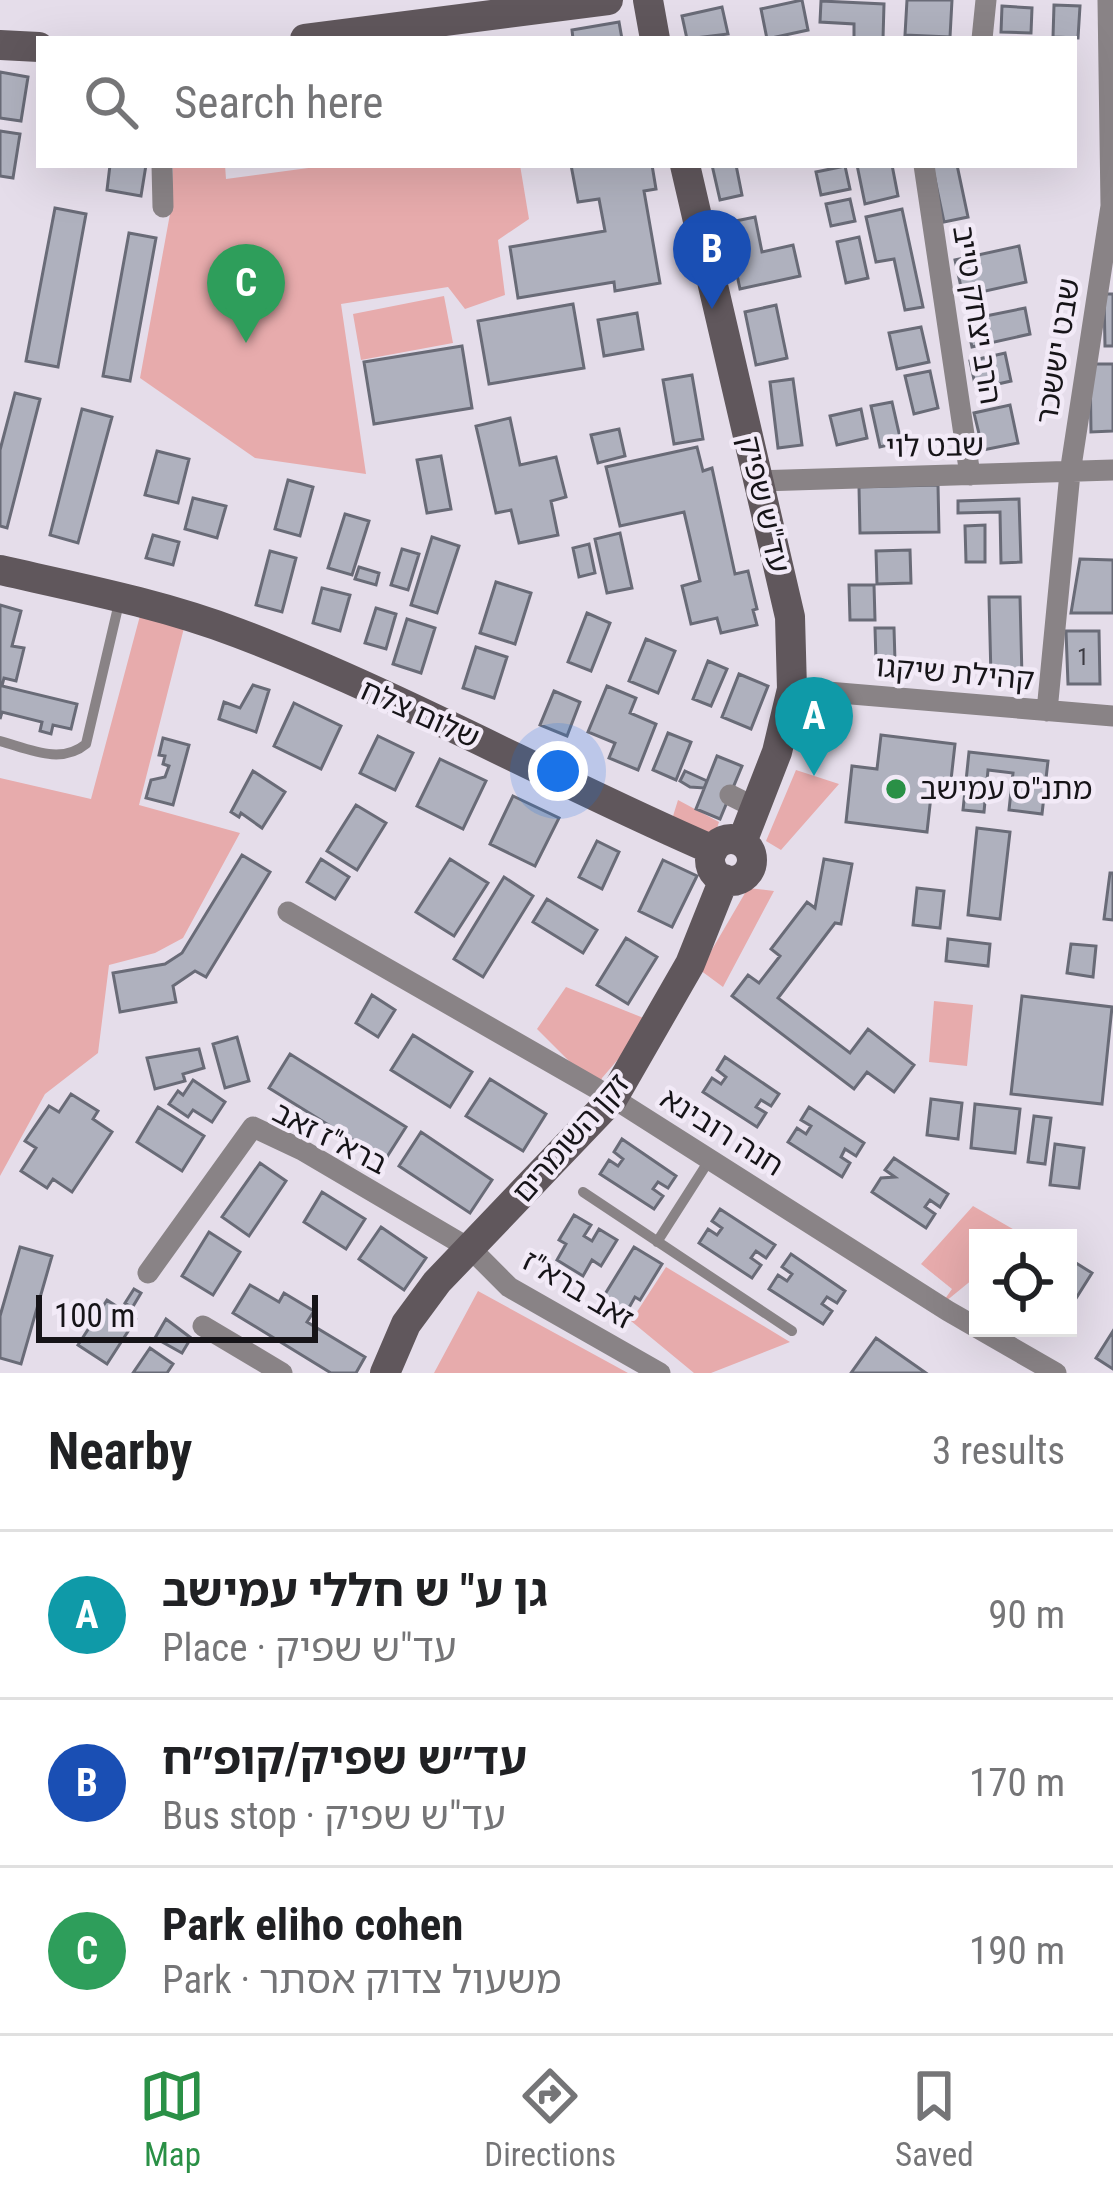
<!DOCTYPE html>
<html lang="en">
<head>
<meta charset="utf-8">
<style>
	:root { --surface:#fff; --page:#f2f2f2; --text:#202124; --muted:#757577; --line:#e0e0e0; --accent:#2a9046 }
	body { margin:0; font-family:"Roboto Condensed","Noto Sans Hebrew",sans-serif; background:var(--page); color:var(--text) }
	.controls { position:absolute; right:36px; bottom:36px; display:grid; overflow:hidden; border-radius:0px; box-shadow:0 12px 48px #0002 }
	.controls button { width:108px; height:108px; display:grid; place-items:center; padding:0; border:0; border-bottom:3px solid var(--line); background:var(--surface); color:var(--text); font:60px sans-serif }
	.scale { position:absolute; left:36px; bottom:30px; width:282px; box-sizing:border-box; padding-left:12px; border:6px solid #161418; border-top:0; font-size:33px; line-height:42px; white-space:nowrap; color:#161418; -webkit-text-stroke:9px #f2eaf7; paint-order:stroke }
	.you { position:absolute; left:558px; top:771px; width:42px; height:42px; margin:-30px; border:9px solid #fff; border-radius:50%; background:#1a73e8; box-shadow:0 0 0 18px #1a73e833 }
	.badge { display:grid; place-items:center; width:78px; height:78px; border-radius:50%; background:var(--accent); color:#fff; font-size:39px; font-weight:700 }
	.pin { position:absolute; translate:-50% -99px; filter:drop-shadow(0 3px 6px #0008) }
	.pin::after { content:''; position:absolute; top:63px; width:42px; height:36px; background:inherit; clip-path:polygon(0 0,100% 0,50% 100%) }
	.list { margin:0; padding:0; list-style:none }
	h2 { display:flex; justify-content:space-between; align-items:center; height:156px; margin:0; padding:0 48px; font-size:51px }
	h2 small { font-size:39px; font-weight:400; color:var(--muted) }
	.list li { display:grid; grid-template-columns:78px 1fr auto; gap:36px; align-items:center; box-sizing:border-box; height:168px; padding:0 48px; border-top:3px solid var(--line) }
	.list b { display:block; font-size:45px; white-space:nowrap }
	.list p { margin:0; font-size:39px; white-space:nowrap; color:var(--muted) }
	.list em { font-size:39px; font-style:normal; color:var(--muted) }
	.icon { flex:none; width:66px; height:66px; fill:none; stroke:currentColor; stroke-width:2; stroke-linecap:round; stroke-linejoin:round }
	.map { position:relative; flex:none; width:1113px; height:1373px; overflow:hidden }
	.search { position:absolute; background:var(--surface); box-shadow:0 12px 48px #0002; left:36px; right:36px; top:36px; height:132px; display:flex; align-items:center; gap:30px; box-sizing:border-box; padding:0 42px; border-radius:0px; color:var(--muted); font-size:45px }
	.sheet { height:660px; background:var(--surface) }
	nav { display:flex; justify-content:space-around; align-items:center; box-sizing:border-box; height:168px; border-top:3px solid var(--line); background:var(--surface); font-size:33px; color:var(--muted) }
	nav a { display:grid; justify-items:center; gap:6px }
	nav .on { color:var(--accent) }
	.map>svg:first-child { display:block }
	.green { fill:#e7abac }
	.building { fill:#afb1be; stroke:#696b77; stroke-width:3 }
	.lines { fill:none; stroke-linecap:round; stroke-linejoin:round }
	.lane { stroke:#898386; stroke-width:10 }
	.street { stroke:#898386; stroke-width:21 }
	.secondary { stroke:#60575c; stroke-width:30 }
	.poi-dot { fill:#2a9046; stroke:#f2eaf7; stroke-width:4.5 }
	.labels { text-anchor:middle; stroke-width:9; stroke-linejoin:round; paint-order:stroke }
	.number-label { font-size:24px; fill:#3c3b42 }
	.street-label { font-size:30px; fill:#161418; stroke:#f2eaf7 }
	.poi-label { font-size:30px; fill:#161418; stroke:#f2eaf7; text-anchor:start }
</style>
</head>
<body>
<div class="map">
<svg width="1113" height="1373" viewBox="0 0 1113 1373">
	<rect width="100%" height="100%" fill="#e5ddea"/>
	<!-- green -->
	<path class="green" d="M173,165h52l1,14 105,-14h189l9,54 -31,21 7,55 -40,14 -17,-22 -107,17 25,170 -111,-16 -115,-80 32,-175z
		M444,296l9,47 -92,17 -8,-46z
		M141,612l44,12 -46,181 101,28 -57,105 -28,15 -46,12 -11,88 -53,41 -45,82v-398l91,21z
		M796,770l43,14 -58,66 -15,-9z
		M678,800l41,22 -9,27 -41,-20z
		M748,888l26,3 -51,96 -23,-17z
		M566,987l85,34 -49,57 -4,12 -61,-61z
		M934,1001l39,4 -6,61 -38,-4z
		M973,1206l52,30 -47,2v37l-38,31 12,-17 -31,-25z
		M666,1267l124,75 -79,31h-17l-63,-52z
		M478,1291l150,82h-194z"/>
	<!-- building -->
	<path class="building" d="M802,0l6,30 -41,9 -6,-30z
		M907,0h45l-2,37 -45,-2z
		M821,1l63,3 -1,35h-29v-15l-34,-2z
		M1054,5l26,1 -2,32 -25,-1z
		M1002,6l30,2 -1,25 -30,-1z
		M722,7l6,27 -41,5 -5,-23z
		M619,22l3,17h-49l-1,-9z
		M0,72l28,5 -7,44 -21,-3z
		M0,131l20,3 -7,44 -13,-2z
		M110,165h36l-5,31 -34,-6z
		M571,165h81l4,24 -12,2 16,92 -45,8 -1,-9 -96,16 -8,-51 95,-16 -6,-32 -21,3z
		M712,165h24l6,30 -22,5z
		M857,165h35l6,31 -33,8z
		M932,165h25l11,52 -24,5z
		M845,166l5,23 -29,6 -5,-23z
		M850,199l5,22 -24,5 -5,-22z
		M55,208l31,6 -28,153 -32,-6z
		M902,209l21,98 -18,3 -11,-51 -18,3 -10,-45z
		M755,217l7,35 31,-7 7,31 -60,13 -14,-66z
		M129,233l27,5 -26,143 -27,-5z
		M859,237l9,41 -22,5 -9,-41z
		M1019,246l7,36 -63,14 -8,-36z
		M1104,294h9v52h-8z
		M573,304l11,64 -95,16 -11,-63z
		M776,305l11,53 -31,7 -11,-53z
		M1025,308l5,26 -58,13 -6,-27z
		M637,313l6,36 -39,7 -6,-36z
		M921,327l8,35 -32,7 -8,-36z
		M462,346l10,62 -98,16 -10,-62z
		M1005,353l6,28 -35,8 -6,-28z
		M1090,364h23v67l-22,1z
		M930,371l8,37 -24,6 -9,-38z
		M692,375l11,64 -29,5 -11,-64z
		M793,379l9,66 -24,3 -8,-66z
		M15,393l25,6 -33,129 -7,-2v-76z
		M892,402l9,40 -21,5 -9,-41z
		M1010,405l8,38 -35,7 -9,-37z
		M82,409l30,8 -34,126 -28,-8z
		M861,409l6,29 -30,7 -7,-29z
		M510,418l10,47 36,-8 10,40 -15,4 7,34 -39,8 -8,-33 -15,3 -20,-87z
		M619,429l6,27 -27,7 -7,-28z
		M697,447l6,24 9,-3 23,106 13,-3 9,38 -4,1 4,15 -36,8 -4,-15 -26,6 -9,-38 18,-5 -16,-69 -64,14 -14,-59z
		M157,451l32,8 -11,44 -33,-8z
		M441,456l10,53 -24,4 -10,-53z
		M288,480l25,7 -13,49 -25,-7z
		M938,485l1,47 -79,1 -1,-46z
		M193,498l33,8 -9,32 -32,-9z
		M1019,499l2,63 -20,1 -1,-51 -42,1v-12z
		M345,514l24,7 -17,54 -24,-7z
		M985,525v37h-19l-1,-36z
		M620,533l12,55 -25,5 -12,-54z
		M153,535l26,7 -6,23 -27,-7z
		M432,537l27,9 -22,67 -26,-8z
		M589,544l6,29 -16,4 -6,-29z
		M402,549l17,5 -11,36 -17,-5z
		M910,550l1,33 -34,1 -1,-33z
		M270,551l26,7 -14,54 -26,-7z
		M1080,559l33,1v53h-42z
		M359,567l20,6 -3,12 -21,-6z
		M496,582l35,11 -16,51 -35,-11z
		M849,585h25l1,35h-25z
		M322,588l28,7 -10,36 -27,-8z
		M989,597h31l2,80h-31z
		M0,605l21,6 -9,35 12,2 -8,33 -12,-3 -2,8 75,18 -6,25 -18,-4 -2,9 -11,-3 2,-9 -40,-10 -2,7z
		M376,608l20,6 -10,35 -21,-6z
		M587,613l23,10 -19,48 -23,-9z
		M407,619l28,9 -14,45 -28,-9z
		M875,628h19l1,33h-19z
		M1066,631h33l1,53h-32z
		M646,639l29,12 -17,42 -29,-12z
		M476,647l31,10 -13,41 -31,-10z
		M708,661l19,8 -16,37 -18,-7z
		M739,674l29,12 -17,43 -29,-12z
		M253,685l16,5 -13,42 -37,-13 5,-17 16,6z
		M607,686l29,12 -6,15 26,11 -18,46 -29,-12 6,-15 -27,-11z
		M554,691l26,11 -13,34 -27,-11z
		M294,703l47,23 -20,43 -47,-23z
		M668,733l23,9 -15,38 -23,-10z
		M881,735l74,9 -5,45 -18,-2 -5,45 -81,-10 6,-56 25,3z
		M378,736l35,17 -18,37 -35,-17z
		M163,738l26,7 -16,60 -27,-7 5,-18 14,-3 4,-11 -6,-2 2,-8 -6,-1z
		M969,752l79,9 -6,53 -33,-4 4,-37 -25,-3 -4,42 -21,-2z
		M717,756l25,10 -22,53 -24,-10z
		M440,759l46,22 -23,48 -46,-23z
		M253,771l32,21 -23,36 -21,-15 -2,4 -8,-5z
		M685,771l22,10 -3,7 -14,-1 -10,-6z
		M513,796l46,22 -24,48 -45,-22z
		M356,805l30,18 -29,47 -30,-19z
		M977,828l33,4 -10,87 -32,-4z
		M597,841l22,11 -17,37 -23,-12z
		M242,855l28,17 -64,105 -11,-6 -22,15 3,16 -56,10 -7,-39 52,-9 17,-11z
		M321,859l28,18 -14,22 -28,-17z
		M450,859l38,24 -34,53 -38,-24z
		M824,859l28,5 -11,60 -6,-1 -57,75 72,55 18,-24 46,36 -20,27 -27,-20 -13,17 -122,-93 16,-21 11,8 21,-27 -9,-7 36,-47 8,6z
		M663,860l34,16 -25,51 -33,-16z
		M1110,873h3v47l-9,-1z
		M504,877l29,19 -50,81 -29,-18z
		M917,888l27,3 -4,37 -27,-3z
		M547,899l50,31 -14,23 -50,-31z
		M626,938l31,19 -29,47 -31,-19z
		M948,939l42,5 -2,22 -42,-5z
		M1071,944l25,2 -3,31 -26,-4z
		M372,995l23,15 -17,27 -22,-14z
		M1022,996l90,11 -10,97 -91,-10z
		M413,1035l59,37 -22,35 -59,-37z
		M237,1037l12,44 -24,7 -12,-44z
		M199,1049l5,19 -21,6 2,7 -30,8 -8,-31z
		M290,1054l116,73 -21,33 -116,-72z
		M725,1057l54,37 -8,12 -10,-6 -5,7 10,6 -9,14 -54,-35 9,-14 9,6 5,-7 -9,-7z
		M490,1079l56,35 -23,37 -57,-35z
		M193,1080l32,22 -13,20 -19,-12 -5,7 -19,-13 9,-13 5,4z
		M71,1094l27,17 -5,8 19,13 -40,60 -19,-13 -6,9 -26,-17 15,-23 -11,-7 24,-35 10,6z
		M931,1099l31,4 -4,36 -31,-4z
		M975,1104l45,5 -5,44 -44,-5z
		M158,1107l46,29 -22,35 -45,-29z
		M809,1107l55,36 -8,13 -11,-7 -4,8 9,6 -8,14 -54,-35 9,-14 9,6 5,-8 -10,-6z
		M1034,1116l17,2 -6,46 -17,-2z
		M421,1132l71,48 -22,33 -71,-47z
		M622,1139l54,37 -8,12 -10,-6 -5,7 10,7 -9,13 -54,-35 9,-14 9,6 5,-7 -9,-7z
		M1055,1144l29,4 -5,40 -29,-3z
		M894,1158l54,36 -8,13 -10,-7 -5,7 10,7 -9,14 -54,-36 9,-14 14,-1 -10,-7z
		M260,1163l26,18 -37,55 -27,-19z
		M322,1192l43,27 -19,30 -42,-27z
		M720,1209l55,36 -9,13 -10,-7 -5,7 10,7 -9,13 -53,-35 9,-14 9,6 5,-7 -10,-7z
		M574,1215l17,10 -7,11 8,5 7,-12 18,11 -16,26 -9,-6 -9,16 -26,-16 9,-16 -7,-4z
		M381,1227l45,31 -22,32 -45,-31z
		M209,1232l31,20 -27,43 -31,-19z
		M20,1247l32,9 -31,108 -21,-6v-42z
		M634,1247l28,17 -22,36 -5,-3 -9,16 -24,-14z
		M791,1254l54,37 -8,12 -10,-6 -5,7 10,7 -9,13 -54,-35 9,-14 9,6 5,-7 -10,-7z
		M1068,1258l24,15 -24,38z
		M250,1285l29,17 5,-9 30,18 -7,11 58,35 -9,16h-25l-98,-60z
		M134,1289l7,4 -9,15 -7,-5z
		M107,1300l29,19 -29,45 -29,-19z
		M166,1319l25,19 -9,15 -27,-15z
		M1113,1331v38l-17,-11z
		M876,1338l50,35h-75z
		M150,1348l23,16 -6,9h-34z"/>
	<g class="lines">
		<!-- lane -->
		<path class="lane" d="M0,741c29,8 61,24 86,3l33,-141
			M583,1192l209,139
			M657,1242l53,-83"/>
		<!-- street -->
		<path class="street" d="M982,39l4,-39
			M162,165l1,42
			M924,165l46,310
			M758,481l355,-11
			M792,689l321,27
			M1047,711l23,-238 41,-267 -3,-206
			M730,795l26,13
			M288,912l325,186 335,213 108,62
			M148,1273l105,-146 49,23 170,100 37,37 151,86
			M203,1326l79,47"/>
		<!-- secondary -->
		<path class="secondary" d="M648,0l7,39
			M305,39l303,-39
			M0,45l39,2
			M685,165l105,452 2,72 -15,63 -35,90
			M0,570c80,18 162,34 238,63 163,62 315,148 475,217
			M710 860a21 21 0 1 1 42 0a21 21 0 1 1-42 0Z
			M385,1373l21,-49 31,-42 176,-184 77,-134 34,-85"/>
	</g>
	<!-- markers -->
	<circle class="poi-dot" cx="896" cy="789" r="12"/>
	<g class="labels">
		<!-- number labels -->
		<g class="number-label">
			<text x="1083" y="665">1</text>
		</g>
		<!-- street labels -->
		<g class="street-label">
			<text transform="translate(977 315) rotate(81)" y="10">הרב יצחק טייב</text>
			<text transform="translate(1058 351) rotate(-81)" y="10">שבט יששכר</text>
			<text transform="translate(935 446) rotate(-1)" y="10">שבט לוי</text>
			<text transform="translate(764 504) rotate(77)" y="10">עד"ש שפיק</text>
			<text transform="translate(955 673) rotate(5)" y="10">קהילת שיקגו</text>
			<text transform="translate(420 714) rotate(24)" y="10">שלום צלח</text>
			<text transform="translate(722 1132) rotate(32)" y="10">חנה רובינא</text>
			<text transform="translate(330 1138) rotate(27)" y="10">ברא"ז זאב</text>
			<text transform="translate(571 1138) rotate(-49)" y="10">זקן השומרים</text>
			<text transform="translate(578 1290) rotate(31)" y="10">זאב ברא"ז</text>
		</g>
		<!-- poi labels -->
		<g class="poi-label">
			<text x="920" y="799">מתנ"ס עמישב</text>
		</g>
	</g>
</svg>
<div class="controls">
<button><svg class="icon" aria-label="locate" viewBox="0 0 24 24"><circle cx="12" cy="12" r="6"/><path d="M12 2v4M12 18v4M2 12h4M18 12h4"/></svg></button>
</div>
<div class="scale">100 m</div>
<div class="you"></div>
<div class="pin badge" style="left:814px;top:776px;background:#0f9aa8">A</div>
<div class="pin badge" style="left:712px;top:309px;background:#1a4fb4">B</div>
<div class="pin badge" style="left:246px;top:343px;background:#2e9e5b">C</div>
<div class="search"><svg class="icon" aria-label="search" viewBox="0 0 24 24"><circle cx="10" cy="10" r="6"/><path d="M15 15l6 6"/></svg>Search here</div>
</div>
<section class="sheet">
<h2>Nearby<small>3 results</small></h2>
<ul class="list">
<li><span class="badge" style="background:#0f9aa8">A</span><div><b>גן ע&quot; ש חללי עמישב</b><p>Place · עד&quot;ש שפיק</p></div><em>90 m</em></li>
<li><span class="badge" style="background:#1a4fb4">B</span><div><b>עד״ש שפיק/קופ״ח</b><p>Bus stop · עד&quot;ש שפיק</p></div><em>170 m</em></li>
<li><span class="badge" style="background:#2e9e5b">C</span><div><b>Park eliho cohen</b><p>Park · משעול צדוק אסתר</p></div><em>190 m</em></li>
</ul>
</section>
<nav>
<a class="on"><svg class="icon" aria-label="map" viewBox="0 0 24 24"><path d="M3 6l6-2 6 2 6-2v14l-6 2-6-2-6 2zM9 4v14M15 6v14"/></svg>Map</a>
<a><svg class="icon" aria-label="directions" viewBox="0 0 24 24"><path d="M12 3l9 9-9 9-9-9zM9 14v-3h6M13 9l2 2-2 2"/></svg>Directions</a>
<a><svg class="icon" aria-label="saved" viewBox="0 0 24 24"><path d="M7 4h10v16l-5-4-5 4z"/></svg>Saved</a>
</nav>
</body>
</html>
